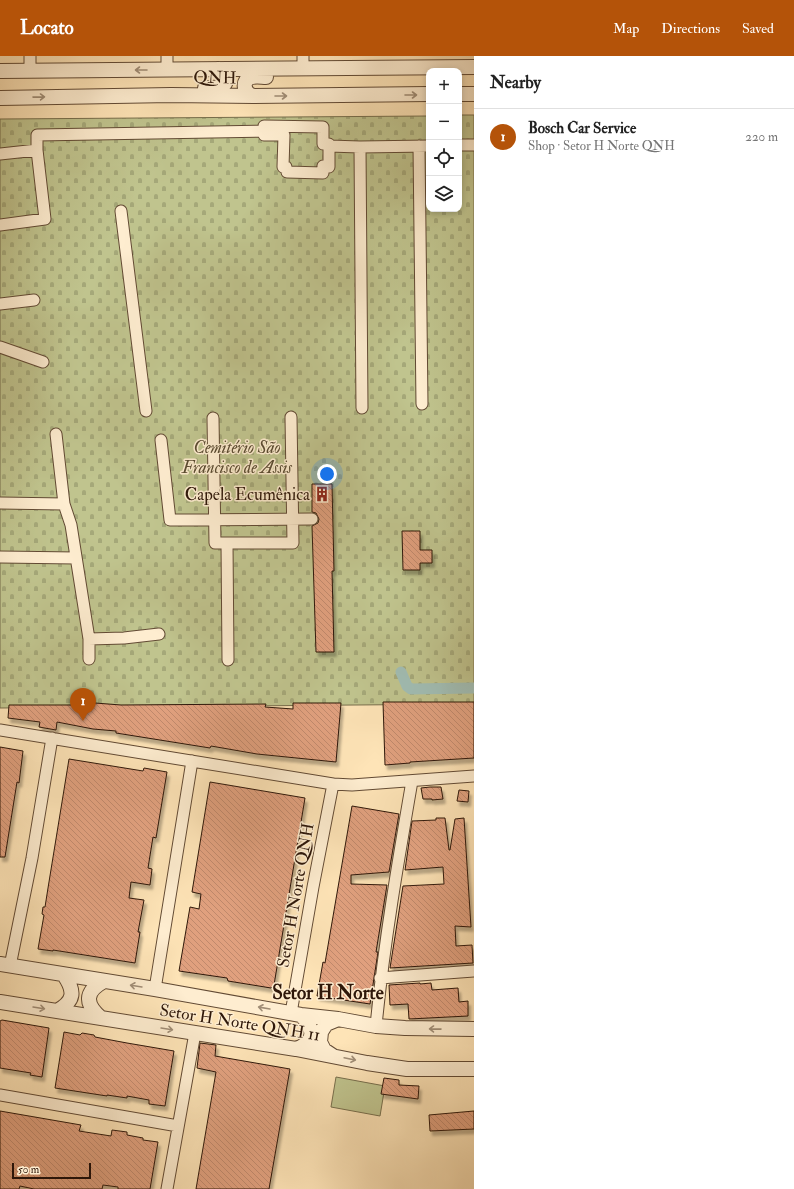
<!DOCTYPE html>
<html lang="en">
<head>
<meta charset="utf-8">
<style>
	:root { --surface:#fff; --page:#f2f2f2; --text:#222; --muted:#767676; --line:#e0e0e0; --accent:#b45309 }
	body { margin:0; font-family:"IM FELL Double Pica",serif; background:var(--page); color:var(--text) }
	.controls { position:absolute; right:12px; top:12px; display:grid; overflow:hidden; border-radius:8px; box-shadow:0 2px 6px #0003 }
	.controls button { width:36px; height:36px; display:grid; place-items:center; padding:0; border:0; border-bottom:1px solid var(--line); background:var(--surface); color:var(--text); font:20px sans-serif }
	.scale { position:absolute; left:12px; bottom:10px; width:79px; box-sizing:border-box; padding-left:4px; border:2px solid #2e1709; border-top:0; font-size:11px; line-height:14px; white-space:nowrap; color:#2e1709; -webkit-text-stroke:3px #feedd0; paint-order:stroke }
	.you { position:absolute; left:327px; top:418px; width:14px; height:14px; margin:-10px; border:3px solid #fff; border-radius:50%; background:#1a73e8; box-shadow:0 0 0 6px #1a73e833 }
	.badge { display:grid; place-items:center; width:26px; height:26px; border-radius:50%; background:var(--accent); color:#fff; font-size:13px; font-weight:700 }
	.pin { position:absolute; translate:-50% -33px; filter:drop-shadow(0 1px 2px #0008) }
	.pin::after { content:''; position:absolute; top:21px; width:14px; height:12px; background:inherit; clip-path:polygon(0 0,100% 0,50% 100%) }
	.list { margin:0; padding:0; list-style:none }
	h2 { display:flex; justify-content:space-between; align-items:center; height:52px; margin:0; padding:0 16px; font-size:17px }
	h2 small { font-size:13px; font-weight:400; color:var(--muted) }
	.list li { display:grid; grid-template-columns:26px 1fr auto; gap:12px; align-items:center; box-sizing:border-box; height:56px; padding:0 16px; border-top:1px solid var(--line) }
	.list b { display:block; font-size:15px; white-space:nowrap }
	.list p { margin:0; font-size:13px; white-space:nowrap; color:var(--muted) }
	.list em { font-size:13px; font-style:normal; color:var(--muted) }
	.icon { flex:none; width:22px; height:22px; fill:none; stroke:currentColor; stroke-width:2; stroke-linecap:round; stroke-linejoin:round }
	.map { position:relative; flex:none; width:474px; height:1133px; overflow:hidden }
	header { display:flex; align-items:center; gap:24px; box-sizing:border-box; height:56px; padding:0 20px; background:var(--accent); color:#fff }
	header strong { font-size:19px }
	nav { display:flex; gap:22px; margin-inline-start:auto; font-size:14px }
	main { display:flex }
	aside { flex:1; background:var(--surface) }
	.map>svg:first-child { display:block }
	.cemetery { fill:url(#cemetery-stones); stroke:#776e4c }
	.park { fill:#c0c48e; stroke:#776e4c }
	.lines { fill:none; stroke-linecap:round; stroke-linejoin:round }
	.canal { stroke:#a1beb5; stroke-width:11 }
	.building { fill:url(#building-back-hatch); stroke:#2e1709; filter:url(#shadow) }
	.minor-casing { stroke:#624a34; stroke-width:13 }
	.tertiary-casing { stroke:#624a34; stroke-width:16 }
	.minor { stroke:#feedd0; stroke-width:11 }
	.tertiary { stroke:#feedd0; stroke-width:14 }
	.oneway { stroke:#a08d76 }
	.labels { text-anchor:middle; stroke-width:3; stroke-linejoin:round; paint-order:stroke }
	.street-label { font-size:17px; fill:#2e1709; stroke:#feedd0 }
	.park-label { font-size:17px; font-style:italic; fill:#5a4b31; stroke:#feedd0 }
	.poi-label { font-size:17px; fill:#2e1709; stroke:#feedd0; text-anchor:end }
	.quarter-label { font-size:19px; font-weight:bold; fill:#2e1709; stroke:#feedd0 }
</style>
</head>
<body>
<header>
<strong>Locato</strong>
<nav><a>Map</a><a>Directions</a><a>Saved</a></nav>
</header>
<main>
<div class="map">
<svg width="474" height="1133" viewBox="0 0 474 1133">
	<defs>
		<pattern id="cemetery-stones" width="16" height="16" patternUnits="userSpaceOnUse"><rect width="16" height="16" fill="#c0c48e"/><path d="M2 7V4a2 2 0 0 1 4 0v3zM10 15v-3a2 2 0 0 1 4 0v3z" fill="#a5a879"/></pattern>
		<pattern id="building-back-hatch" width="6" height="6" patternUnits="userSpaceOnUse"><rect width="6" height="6" fill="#e0a07e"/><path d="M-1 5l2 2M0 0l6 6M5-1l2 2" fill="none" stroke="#c0896c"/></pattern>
		<filter id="shadow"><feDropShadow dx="2.5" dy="4.5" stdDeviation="1" flood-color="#0004"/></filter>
	</defs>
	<rect width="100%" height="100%" fill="#fee4b7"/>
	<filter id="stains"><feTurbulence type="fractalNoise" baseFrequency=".005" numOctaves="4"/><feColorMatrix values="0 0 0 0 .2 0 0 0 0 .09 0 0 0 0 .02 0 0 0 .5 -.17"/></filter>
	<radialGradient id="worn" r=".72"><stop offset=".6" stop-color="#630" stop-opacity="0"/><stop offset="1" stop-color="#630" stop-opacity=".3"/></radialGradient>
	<!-- cemetery -->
	<path class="cemetery" d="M459,59h15v589l-474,4v-589l429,-3v93h30z"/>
	<!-- park -->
	<path class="park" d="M336,1021l49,9 -5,30 -49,-9z"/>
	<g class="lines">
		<!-- canal -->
		<path class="canal" d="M401,616l6,14 4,3 63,-1"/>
	</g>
	<!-- building -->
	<path class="building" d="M312,428h20l2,87h-2l2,81h-18l-4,-126 6,-3 1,-4 -3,-6 -4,-1z
		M402,475h18v19h12v13h-12v7h-17z
		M383,646h91v56l-64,4v1l-25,2z
		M95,647l26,2 145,-1 -1,3 28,2v-6h48l-5,59 -79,-8 -46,-8 -1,2 -94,-15v-2l-23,-2 -36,-7 -1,8 -17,-3 1,-5 -32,-4 1,-13h85z
		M0,691l23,4 -4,32 -2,-1 -12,75h-5z
		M69,703l74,12 1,-3 23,4 -11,66 -3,-1 -5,31 4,1 -2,16 -19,-3 -2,16 15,2 -6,32h2l-5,31 -82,-13v1l-15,-2 6,-34 -2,-1 1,-7h2l3,-19z
		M210,726l95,16 -31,187 -3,3 -43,-7 -1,-3 -48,-7 11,-64 9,2 2,-15 -9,-2z
		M430,731h11l2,12 -11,1v-1h-9l-2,-11z
		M459,734l10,1 -1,11 -11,-1z
		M352,750l47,8 -10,58 -38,3v9l36,1 -11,67h2l-8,52 -53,-8 6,-34 2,1z
		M436,762h9l4,32h1l5,-31 9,-1 7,109 -16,-1 1,20 16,-1 1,18 -83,5 13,-82 41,-2 -1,-17 -38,3 7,-49 24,-1z
		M420,927v1l11,-1 1,7 26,-2 1,14 9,-1v15l-59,3 -1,-15 -18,1 -1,-20z
		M2,964l47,8 -7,49 -12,-2 1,-2 -31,-5v-47z
		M64,976l16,3 2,-2 12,2 1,2 32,6 47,8 -9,55 -16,-2v-4l-22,-4v2l-20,-3v1l-52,-8z
		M200,987l16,2 -1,11 75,13 -21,120h-73l20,-117 -19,-4z
		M384,1022l15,2v5l20,1 -1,13 -37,-5z
		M0,1055l81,14 -2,6 32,5 1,-6 15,2v3l16,3v2l15,2 -8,47h-32v-2l-15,-2 -1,4h-68l-14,-3 -1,3h-19z
		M474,1055v18l-44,2 -1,-16z"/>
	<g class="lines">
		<!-- minor casing -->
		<g class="minor-casing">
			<path id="minor" d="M30,0v14
				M303,12v-12
				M167,14v-14
				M264,70l59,1v17h6v23l-6,-1v7l-36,-1 -1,-5h-3l1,-32h-20z
				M459,89h15
				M329,90l31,1 69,-1
				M419,90l3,258
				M360,91l2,261
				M0,98l37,-4
				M121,155l25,200
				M0,169l45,-6 -8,-69v-15l227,-4
				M0,248l34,-4
				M0,291l43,15
				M213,362l2,125h12l1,117
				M56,378l8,70 7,21 18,114v20
				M161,384l9,80 142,-1
				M0,447l64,1
				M227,487h66l-2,-126
				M0,501l76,1
				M89,583l35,-1 35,-4
				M0,674l333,54 19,1 122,-9
				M10,910l22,-108 20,-120
				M380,922l94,-7
				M155,933l37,-228
				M291,957l22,-126 20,-103
				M376,970c8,-83 22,-164 36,-245
				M0,1039l178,31
				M167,1133l28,-156"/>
		</g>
		<!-- tertiary casing -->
		<g class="tertiary-casing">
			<path id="tertiary" d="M0,15l474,-4
				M205,32c10,0 24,1 21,-14l-5,-4 -3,-1
				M459,38h15
				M254,40c-11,-2 -13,-17 -2,-19 5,-1 10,0 14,0
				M0,42l171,-3 83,1 175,-2
				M0,908l155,25 146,26 37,4 38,7 29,2 69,1
				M0,946l296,47 71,14 40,6h67
				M57,955c18,-10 18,-20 7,-36
				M101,962c-16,-14 -17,-26 3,-37
				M296,993c20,-7 19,-20 5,-34
				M333,1000l-9,-6 -4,-8 1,-10 5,-8 12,-5"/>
		</g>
		<!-- minor -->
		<use href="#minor" class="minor"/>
		<!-- tertiary -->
		<use href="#tertiary" class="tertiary"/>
	</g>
	<!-- one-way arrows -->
	<defs><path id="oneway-shaft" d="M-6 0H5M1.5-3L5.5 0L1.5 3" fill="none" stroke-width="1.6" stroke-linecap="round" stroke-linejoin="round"/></defs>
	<g class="oneway">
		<use href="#oneway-shaft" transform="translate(141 14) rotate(180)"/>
		<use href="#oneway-shaft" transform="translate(411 39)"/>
		<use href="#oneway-shaft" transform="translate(281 40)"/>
		<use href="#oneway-shaft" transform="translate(39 41) rotate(-1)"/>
		<use href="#oneway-shaft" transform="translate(136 930) rotate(-171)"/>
		<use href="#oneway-shaft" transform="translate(39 952) rotate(9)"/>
		<use href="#oneway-shaft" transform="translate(264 952) rotate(-170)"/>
		<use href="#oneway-shaft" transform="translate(167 973) rotate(9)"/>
		<use href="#oneway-shaft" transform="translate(435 973) rotate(-179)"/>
		<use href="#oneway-shaft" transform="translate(350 1003) rotate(12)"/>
	</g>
	<!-- icons -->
	<defs>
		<g id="building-bare" transform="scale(1.2)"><path d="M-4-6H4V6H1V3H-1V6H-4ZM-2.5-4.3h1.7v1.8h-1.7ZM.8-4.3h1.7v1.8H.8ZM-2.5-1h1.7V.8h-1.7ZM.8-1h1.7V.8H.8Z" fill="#8f2418" stroke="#feedd0" stroke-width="2.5" paint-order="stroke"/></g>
	</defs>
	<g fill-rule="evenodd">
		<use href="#building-bare" x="322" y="438"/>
	</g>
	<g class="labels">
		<!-- street labels -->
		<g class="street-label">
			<text transform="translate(215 21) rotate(1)" y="6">QNH</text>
			<text transform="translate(295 839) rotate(-80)" y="6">Setor H Norte QNH</text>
			<text transform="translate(240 966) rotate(9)" y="6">Setor H Norte QNH 11</text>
		</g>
		<!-- park labels -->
		<g class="park-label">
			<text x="237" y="397">Cemitério São<tspan x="237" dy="20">Francisco de Assis</tspan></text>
		</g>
		<!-- poi labels -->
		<g class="poi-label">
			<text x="310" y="444">Capela Ecumênica</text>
		</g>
		<!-- quarter labels -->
		<g class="quarter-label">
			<text x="328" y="943">Setor H Norte</text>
		</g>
	</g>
	<rect width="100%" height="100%" filter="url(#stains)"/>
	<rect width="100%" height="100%" fill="url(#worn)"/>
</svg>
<div class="controls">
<button>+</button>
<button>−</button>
<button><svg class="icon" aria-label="locate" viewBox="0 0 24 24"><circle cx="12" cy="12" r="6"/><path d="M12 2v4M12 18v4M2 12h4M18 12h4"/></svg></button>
<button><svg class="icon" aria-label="layers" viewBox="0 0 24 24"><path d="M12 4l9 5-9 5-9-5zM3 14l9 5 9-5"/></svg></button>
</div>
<div class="scale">50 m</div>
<div class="you"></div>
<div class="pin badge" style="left:83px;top:665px">1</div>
</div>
<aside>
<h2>Nearby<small></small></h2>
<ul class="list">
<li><span class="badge">1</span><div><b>Bosch Car Service</b><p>Shop · Setor H Norte QNH</p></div><em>220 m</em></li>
</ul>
</aside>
</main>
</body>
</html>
